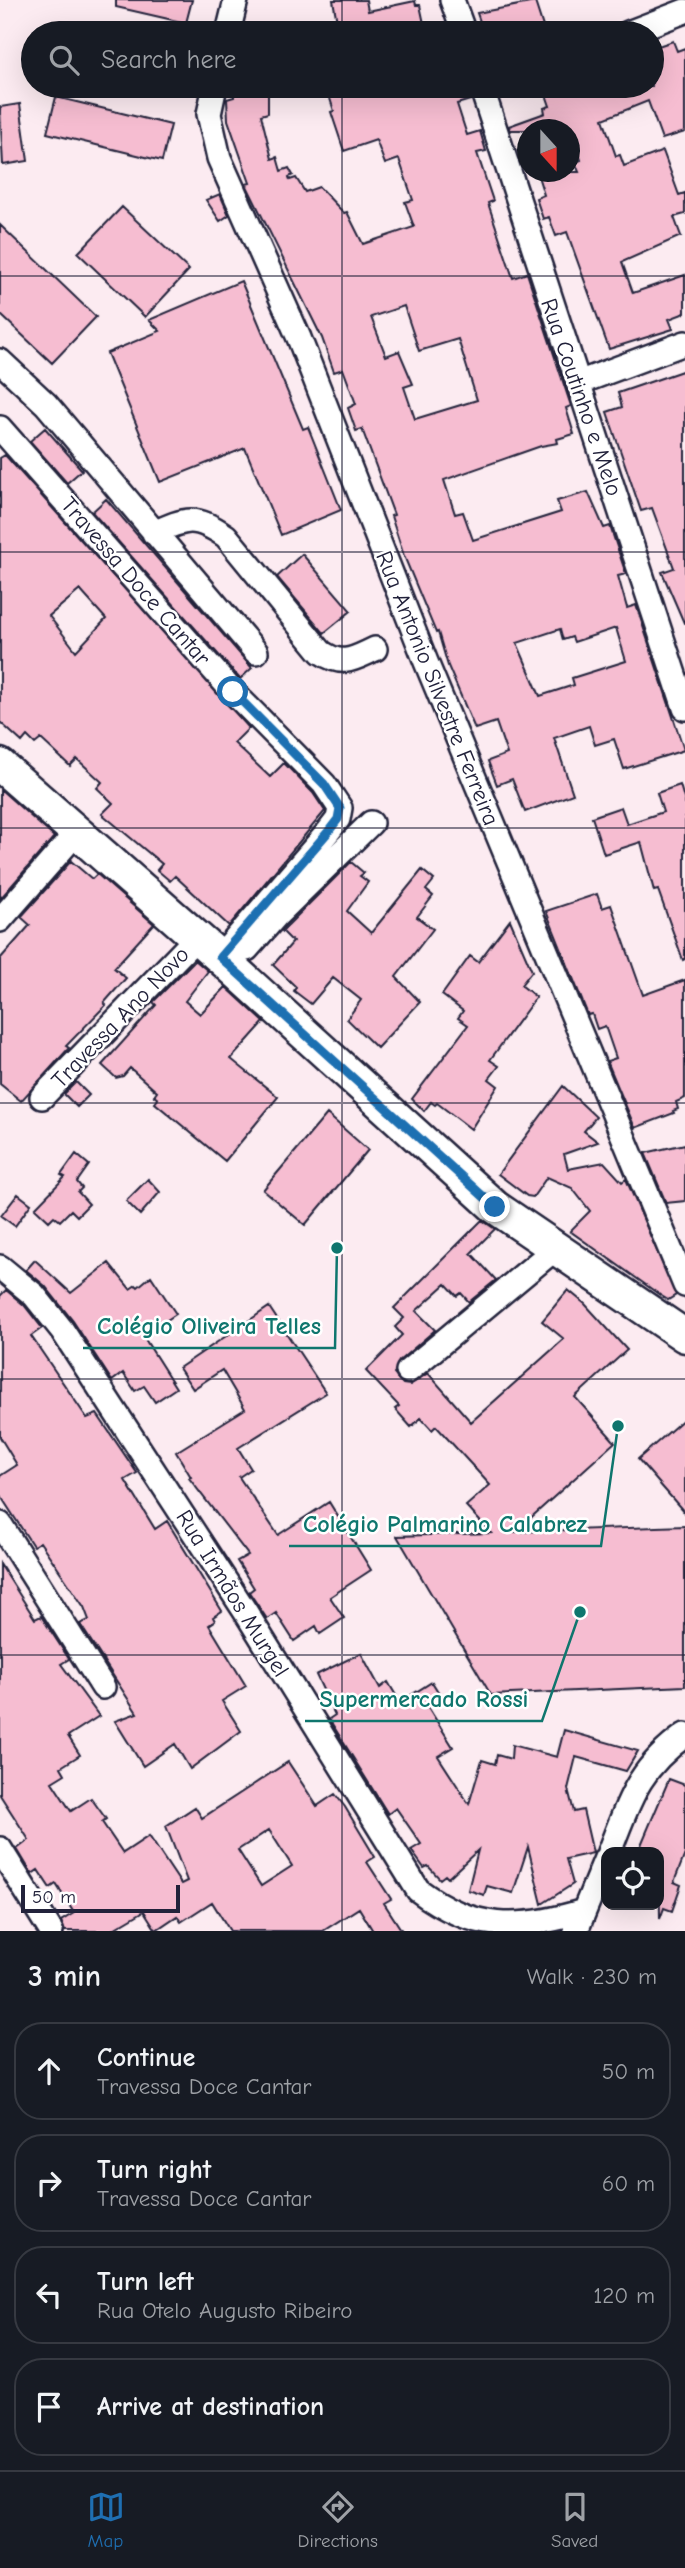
<!DOCTYPE html>
<html lang="en">
<head>
<meta charset="utf-8">
<style>
	:root { --surface:#171b24; --page:#20242c; --text:#f1f3f6; --muted:#9ea1a6; --line:#363941; --accent:#1f6fb2 }
	body { margin:0; font-family:"Comic Neue",sans-serif; background:var(--page); color:var(--text) }
	.controls { position:absolute; right:21px; bottom:21px; display:grid; overflow:hidden; border-radius:14px; box-shadow:0 7px 28px #0002 }
	.controls button { width:63px; height:63px; display:grid; place-items:center; padding:0; border:0; border-bottom:2px solid var(--line); background:var(--surface); color:var(--text); font:35px sans-serif }
	.compass { position:absolute; left:517px; top:119px; width:63px; height:63px; border-radius:50%; background:var(--surface); box-shadow:0 7px 28px #0002; rotate:159deg }
	.scale { position:absolute; left:21px; bottom:18px; width:159px; box-sizing:border-box; padding-left:7px; border:4px solid #22223b; border-top:0; font-size:19px; line-height:24px; white-space:nowrap; color:#22223b; -webkit-text-stroke:5px #fff; paint-order:stroke }
	.stop { position:absolute; width:21px; height:21px; margin:-16px; border:5px solid #1f6fb2; border-radius:50%; background:#fff }
	.stop.end { background:#1f6fb2; border-color:#fff; box-shadow:0 2px 7px #0008 }
	.list { margin:0; padding:0; list-style:none }
	h2 { display:flex; justify-content:space-between; align-items:center; height:91px; margin:0; padding:0 28px; font-size:30px }
	h2 small { font-size:23px; font-weight:400; color:var(--muted) }
	.list li { display:grid; grid-template-columns:46px 1fr auto; gap:21px; align-items:center; box-sizing:border-box; height:98px; margin:0 14px 14px; padding:0 14px; border:2px solid var(--line); border-radius:28px }
	.list b { display:block; font-size:26px; white-space:nowrap }
	.list p { margin:0; font-size:23px; white-space:nowrap; color:var(--muted) }
	.list em { font-size:23px; font-style:normal; color:var(--muted) }
	.icon { flex:none; width:38px; height:38px; fill:none; stroke:currentColor; stroke-width:2; stroke-linecap:round; stroke-linejoin:round }
	.map { position:relative; flex:none; width:685px; height:1931px; overflow:hidden }
	.search { position:absolute; background:var(--surface); box-shadow:0 7px 28px #0002; left:21px; right:21px; top:21px; height:77px; display:flex; align-items:center; gap:18px; box-sizing:border-box; padding:0 24px; border-radius:38px; color:var(--muted); font-size:26px }
	.sheet { height:539px; background:var(--surface) }
	nav { display:flex; justify-content:space-around; align-items:center; box-sizing:border-box; height:98px; border-top:2px solid var(--line); background:var(--surface); font-size:19px; color:var(--muted) }
	nav a { display:grid; justify-items:center; gap:4px }
	nav .on { color:var(--accent) }
	.map>svg:first-child { display:block }
	.building { fill:#f6bdd1; stroke:#22223b; stroke-width:2; fill-rule:evenodd }
	.lines { fill:none; stroke-linecap:round; stroke-linejoin:round }
	.street-casing { stroke:#22223b; stroke-width:28 }
	.secondary-casing { stroke:#22223b; stroke-width:37 }
	.street { stroke:#fff; stroke-width:23 }
	.secondary { stroke:#fff; stroke-width:32 }
	.route { stroke:#1f6fb2; stroke-width:9 }
	.grid { fill:none; stroke:#22223b; stroke-width:2; stroke-opacity:0.55 }
	.labels { text-anchor:middle; stroke-width:5; stroke-linejoin:round; paint-order:stroke }
	.street-label { font-size:23px; fill:#22223b; stroke:#fff }
	.leader { fill:none; stroke:#0f766e; stroke-width:2.5 }
	.callout-dot { fill:#0f766e; stroke:#fff; stroke-width:2.5 }
	.callout-label { font-size:24px; text-anchor:middle; font-weight:bold; fill:#0f766e; stroke:#fff; stroke-width:5; stroke-linejoin:round; paint-order:stroke }
</style>
</head>
<body>
<div class="map">
<svg width="685" height="1931" viewBox="0 0 685 1931">
	<rect width="100%" height="100%" fill="#fcebf1"/>
	<filter id="ink" filterUnits="userSpaceOnUse"><feTurbulence type="fractalNoise" baseFrequency=".0143" numOctaves="2"/><feDisplacementMap in="SourceGraphic" scale="14" xChannelSelector="R" yChannelSelector="G"/><feConvolveMatrix kernelMatrix="1 2 1 2 8 2 1 2 1" color-interpolation-filters="sRGB"/></filter>
	<g filter="url(#ink)">
		<!-- building -->
		<path class="building" d="M116,0h76l-6,23 -70,-16z
			M333,0h33l2,11 47,-10 1,4h4l6,28h-75l-3,-13 -11,2z
			M535,2l10,31h-61l-7,-20z
			M673,41l4,10 8,-3v84l-23,7 -14,-38 -45,18 13,37 4,-1 4,11 39,-15 16,44 6,-2v21l-11,3 7,19 -59,26 11,31 52,-18v38l-16,6 4,10 -64,20 -42,-117 -11,4 -7,-19 -6,2 -7,-21 8,-3 -6,-19 12,-4h29l-4,-10 6,-2 -9,-30h-62l-1,-4 36,-13 -1,-5 6,-2 -7,-20h109v-38z
			M234,86h34v27l-7,2 11,44 5,-2 4,14 8,-3 4,7 -4,2 1,3 6,-2 9,14 14,-5 25,26 3,-1 16,32 51,-17 -9,-25 8,-2 -14,-41 -14,5 -9,-24 -32,11 -13,-39 3,-1 -8,-25h139l5,14 -13,4 10,31 13,-4 6,20 -9,2 16,48 -5,2 25,75 14,-5 44,133 -5,2 8,26 -17,5 1,4 -17,3 -97,34 11,34 8,-2 10,28 88,-28 -4,-11 31,-9 16,36 6,-2 16,48 -8,2 9,32 9,-3 48,145 -60,19 -10,-30 -19,6 -6,-19 -35,12 19,56 -48,18 -13,-33 -15,6 -9,-24 19,-7 -11,-32 -21,7 -27,-63 -10,-34 -2,1 -32,-77 -13,-40 3,-1 -32,-86 -6,2 -8,-23 8,-4 -13,-35 -9,3 -12,-34 -76,-154 4,-1 -22,-63 -1,-21 7,-2zM404,306l15,45 39,-12 19,61 -62,19 -11,-32 9,-3 -14,-33 -13,5 -15,-39zM616,628l10,33 -54,17 2,7 -34,11 -23,-53 43,-14 3,11 9,-3 2,5z
			M56,97l115,28 -9,36 -115,-28z
			M20,104l8,57 -25,4 -3,-58z
			M220,194l9,21 -9,6 -14,-21z
			M122,207l67,63 -44,47 -67,-64z
			M0,225l96,92 -44,46 -52,-49z
			M241,281l62,148 5,-2 33,83 -60,25 -36,-87 -85,34 -53,-129 53,-22 -11,-11z
			M685,370v253h-1l-22,-51 12,-4 -22,-60 -11,3 -34,-99 15,-5 -4,-14z
			M45,428l37,42 -15,13 -37,-42z
			M5,455l244,273 -15,15 36,34 14,-14 29,30 12,18 -96,115 -54,-50 -5,5 -13,-11 5,-6 -60,-50 11,-11 -16,-15 5,-6 -25,-23 -7,7 -29,-27 -6,5 -8,-8 -5,6 -22,-20v-264zM80,590l26,29 -30,32 -27,-35z
			M106,499l146,169 -12,11 -148,-167z
			M302,554l49,57 -27,22 -47,-56z
			M680,785l5,17v157l-2,1 -25,-70 -4,1 -13,-49 -37,12 -12,-37 29,-10 6,17 36,-12 -6,-19z
			M0,789l54,48 -54,62z
			M71,861l21,18 5,-5 57,50 -40,44 12,10 -22,25 2,2 -40,41 3,2 -48,53 -21,-17v-125l30,-34 -9,-8z
			M351,862l13,11 -4,3 8,6 -21,29 24,22 51,-63 12,10 -8,10 7,6 -16,21 16,12 -37,48 24,25 -43,46 -30,-29 14,-19 -28,-22 -22,26 -17,-13 2,-4 -23,-22 20,-23 -11,-11z
			M597,894l5,14 9,-3 32,90 42,-15v118l-9,4 2,7 -5,2 1,2 -39,15 -28,-67 9,-3 -11,-32 -8,3 -5,-15 -4,1 -42,-104z
			M510,920l22,51 -11,14 15,12 -46,63 9,6 -10,13 9,7 -27,43 -34,-26 -2,2 -4,-3 -7,9 -12,-12 56,-74 -10,-7 5,-7 -21,-16 28,-39 8,6z
			M195,960l13,11 -23,30 15,13 26,-27 38,35 -33,37 47,38 -53,64 -70,-58 3,-4 -4,-3 3,-4 -27,-24 -7,8 -7,2 -14,-13 54,-60 -3,-3z
			M76,1082l13,13 -12,12 -13,-13z
			M563,1086l33,31 -12,14 14,11 -34,12 4,15 36,-7 18,20 4,-3 50,116 -8,5 -8,-5 -90,-64 20,-20 -18,-23 -25,-11 -14,20 -6,-1 -29,-22z
			M327,1114l41,36 -63,75 -42,-35z
			M685,1144v57l-19,2 -21,-50z
			M76,1154l13,11 -12,17 5,6 -4,4 11,12 -12,12 -6,-6 -11,11 -6,-5 -5,5 -14,-13 30,-31 -4,-2z
			M148,1179l12,13 -20,23 -14,-14z
			M18,1194l13,10 -16,22 -14,-10z
			M482,1220l13,9 -24,24 25,27 -27,22 -8,-9 -4,3 -11,-12 -30,27 19,19 -36,31 -5,13 9,10 7,1 18,-12 43,49 93,-83 -22,-18 26,-31 17,14 42,46 -52,47 40,45 -100,90 170,-6v160l-194,9 -94,-159 94,-3 -25,-27 24,-21 -54,-59 -4,4 -11,-12 -10,9 -16,-18 4,-3 -33,-35 36,-36 -7,-8 9,-9 -10,-10z
			M35,1260l36,33 38,-30 21,26 6,-4 2,2 13,-11 25,38 -33,22 33,52 -21,14 -11,-16 -9,5 -12,-18 -11,8 -39,-60 -28,-35 -19,-16z
			M6,1290l18,15 18,23 -11,8 56,82 10,-4 40,59 -12,7 30,49 12,-8 55,90 -9,6 2,4 -6,4 37,61 -24,15 19,30 -51,38 -15,-25 -32,22 -28,-45 22,-8 -57,-89 9,-4 -5,-13 -44,-65 -7,4 -33,-51v-19l17,-11 -17,-28v-141z
			M269,1307l57,86 -88,55 13,21 -12,8 39,58 51,-33 42,68 -41,27 14,21 -24,16 -4,-8 -22,15 -18,-28 -9,6 -18,-27 5,-4 -17,-27 11,-6 -59,-77 2,-1 -15,-25 69,-43 -23,-39 -29,19 -14,-21z
			M685,1418v95l-47,-54z
			M0,1564l35,55 6,-3 28,43 -8,5 38,52 -31,20 12,19 -19,12 4,7 -13,8 19,29 20,-13 15,21 -4,3 21,31 26,-17 32,48 6,-3 -21,-55 29,-19 7,11 86,-56 29,44 18,-12 10,13 30,50 -8,5 24,37 -7,4 18,28h-29l-14,-23 -36,23h-93l-18,-29 -31,20 -4,-6 -21,14 -12,-19 -34,20h-45l-4,-10 13,-8 -18,-29 -6,4 -12,-18 -6,4 -15,-25 12,-9 -29,-45zM269,1830l23,36 -31,20 -23,-36z
			M361,1653l19,35 8,-6 12,20 32,-20 10,16 -14,9 25,40 -15,9 31,48 13,-44 13,4 2,-9 14,4 1,-14 45,12 7,-27 74,21 -12,20 -50,-14 -8,32 6,23 9,-2 10,43 -27,6 7,25 -31,20 -14,-57 -15,46 -26,-7 -3,9 -16,-5 10,-40 -30,28 -3,-3 -5,4 -12,-13 -4,2 -13,-18 10,-6 -25,-36 -8,6 -59,-95 6,-4 -19,-40z
			M669,1779l16,6v69l-11,28 7,3 -9,26 -8,-3 -4,11 -1,-67h-21z"/>
		<g class="lines">
			<!-- street casing -->
			<g class="street-casing">
				<path id="street" d="M452,0l12,33
					M228,33l8,-33
					M628,33l57,-22
					M215,86l-6,28 10,44 80,180 127,324 259,623
					M481,86l204,622
					M0,361l46,43 210,248
					M578,383l107,-40
					M0,428l233,264 91,92 16,24 -2,11 -10,13 -108,125
					M154,533c33,-15 41,-18 72,3l95,116c22,15 32,7 54,-3
					M0,920l77,-88
					M247,949l30,-34 94,-92
					M42,1097l155,-160
					M0,1267l34,28 28,35 183,281 173,279c54,41 101,41 166,21
					M408,1371l148,-123
					M0,1524l103,163
					M0,1849l51,82
					M609,1852c21,-53 28,-82 76,-117
					M576,1931l30,-73"/>
			</g>
			<!-- secondary casing -->
			<g class="secondary-casing">
				<path id="secondary" d="M0,765l232,203 263,239 190,129"/>
			</g>
			<!-- street -->
			<use href="#street" class="street"/>
			<!-- secondary -->
			<use href="#secondary" class="secondary"/>
		</g>
	</g>
	<g class="lines" filter="url(#ink)">
		<!-- route -->
		<path class="route" d="M233,692l91,92 16,24 -2,11 -10,13 -108,125 275,250"/>
	</g>
	<!-- grid -->
	<path class="grid" d="M342,0v33M342,86v1845M0,276h685M0,552h685M0,828h685M0,1103h685M0,1379h685M0,1655h685"/>
	<g class="labels">
		<!-- street labels -->
		<g class="street-label">
			<text transform="translate(582 397) rotate(71)" y="8">Rua Coutinho e Melo</text>
			<text transform="translate(136 581) rotate(49)" y="8">Travessa Doce Cantar</text>
			<text transform="translate(438 688) rotate(68)" y="8">Rua Antonio Silvestre Ferreira</text>
			<text transform="translate(120 1017) rotate(-46)" y="8">Travessa Ano Novo</text>
			<text transform="translate(233 1593) rotate(58)" y="8">Rua Irmãos Murgel</text>
		</g>
	</g>
	<!-- callouts -->
	<path class="leader" d="M337 1248L335 1348H83M618 1426L601 1546H289M580 1612L542 1721H305"/>
	<g class="callout-dot">
		<circle cx="337" cy="1248" r="7"/>
		<circle cx="618" cy="1426" r="7"/>
		<circle cx="580" cy="1612" r="7"/>
	</g>
	<g class="callout-label">
		<text x="209" y="1334">Colégio Oliveira Telles</text>
		<text x="445" y="1532">Colégio Palmarino Calabrez</text>
		<text x="424" y="1707">Supermercado Rossi</text>
	</g>
</svg>
<div class="controls">
<button><svg class="icon" aria-label="locate" viewBox="0 0 24 24"><circle cx="12" cy="12" r="6"/><path d="M12 2v4M12 18v4M2 12h4M18 12h4"/></svg></button>
</div>
<svg class="compass" viewBox="-18 -18 36 36"><path d="M0-13l5 13h-10z" fill="#e53935"/><path d="M0 13l5-13h-10z" fill="#9ea1a6"/></svg>
<div class="scale">50 m</div>
<div class="stop" style="left:233px;top:692px"></div>
<div class="stop end" style="left:495px;top:1207px"></div>
<div class="search"><svg class="icon" aria-label="search" viewBox="0 0 24 24"><circle cx="10" cy="10" r="6"/><path d="M15 15l6 6"/></svg>Search here</div>
</div>
<section class="sheet">
<h2>3 min<small>Walk · 230 m</small></h2>
<ul class="list">
<li><svg class="icon" aria-label="ahead" viewBox="0 0 24 24"><path d="M12 20V5M6 11l6-6 6 6"/></svg><div><b>Continue</b><p>Travessa Doce Cantar</p></div><em>50 m</em></li>
<li><svg class="icon" aria-label="right" viewBox="0 0 24 24"><path d="M7 20v-9h11M14 6l5 5-5 5"/></svg><div><b>Turn right</b><p>Travessa Doce Cantar</p></div><em>60 m</em></li>
<li><svg class="icon" aria-label="left" viewBox="0 0 24 24"><path d="M17 20v-9H6M10 6l-5 5 5 5"/></svg><div><b>Turn left</b><p>Rua Otelo Augusto Ribeiro</p></div><em>120 m</em></li>
<li><svg class="icon" aria-label="arrive" viewBox="0 0 24 24"><path d="M6 21V4h12l-3 4 3 4H6"/></svg><div><b>Arrive at destination</b></div></li>
</ul>
</section>
<nav>
<a class="on"><svg class="icon" aria-label="map" viewBox="0 0 24 24"><path d="M3 6l6-2 6 2 6-2v14l-6 2-6-2-6 2zM9 4v14M15 6v14"/></svg>Map</a>
<a><svg class="icon" aria-label="directions" viewBox="0 0 24 24"><path d="M12 3l9 9-9 9-9-9zM9 14v-3h6M13 9l2 2-2 2"/></svg>Directions</a>
<a><svg class="icon" aria-label="saved" viewBox="0 0 24 24"><path d="M7 4h10v16l-5-4-5 4z"/></svg>Saved</a>
</nav>
</body>
</html>
